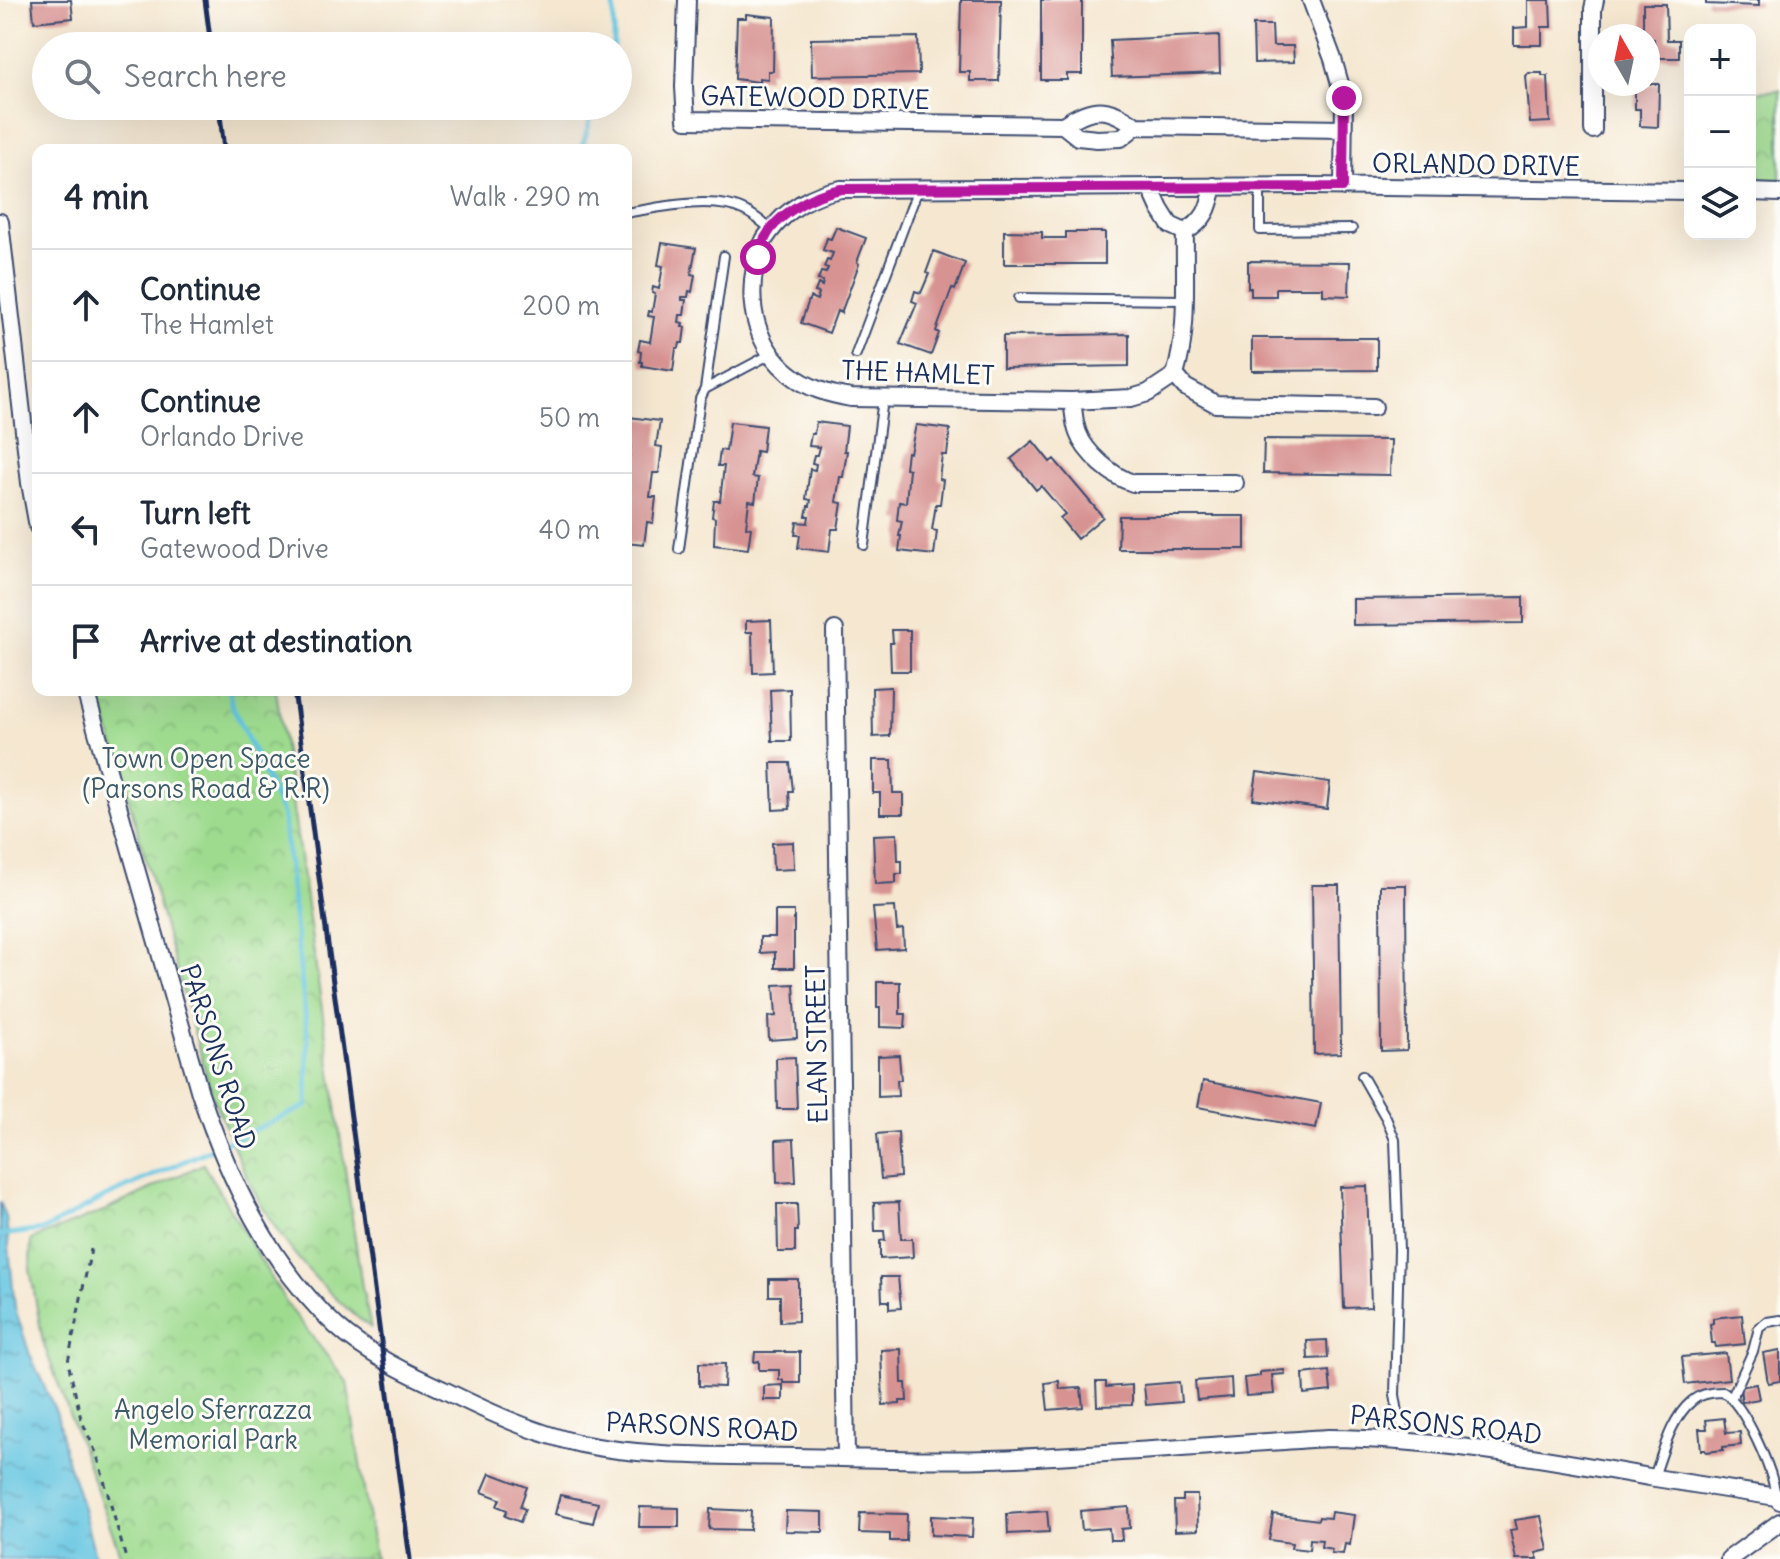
<!DOCTYPE html>
<html lang="en">
<head>
<meta charset="utf-8">
<style>
	:root { --surface:#fff; --page:#f6f6f7; --text:#1f2937; --muted:#747a83; --line:#e0e1e3 }
	body { margin:0; font-family:Delius,sans-serif; background:var(--page); color:var(--text) }
	.controls { position:absolute; right:24px; top:24px; display:grid; overflow:hidden; border-radius:16px; box-shadow:0 8px 32px #0002 }
	.controls button { width:72px; height:72px; display:grid; place-items:center; padding:0; border:0; border-bottom:2px solid var(--line); background:var(--surface); color:var(--text); font:40px sans-serif }
	.compass { position:absolute; left:1588px; top:24px; width:72px; height:72px; border-radius:50%; background:var(--surface); box-shadow:0 8px 32px #0002; rotate:351deg }
	.stop { position:absolute; width:24px; height:24px; margin:-18px; border:6px solid #b5179e; border-radius:50%; background:#fff }
	.stop.end { background:#b5179e; border-color:#fff; box-shadow:0 2px 8px #0008 }
	.list { margin:0; padding:0; list-style:none }
	h2 { display:flex; justify-content:space-between; align-items:center; height:104px; margin:0; padding:0 32px; font-size:34px }
	h2 small { font-size:26px; font-weight:400; color:var(--muted) }
	.list li { display:grid; grid-template-columns:52px 1fr auto; gap:24px; align-items:center; box-sizing:border-box; height:112px; padding:0 32px; border-top:2px solid var(--line) }
	.list b { display:block; font-size:30px; white-space:nowrap }
	.list p { margin:0; font-size:26px; white-space:nowrap; color:var(--muted) }
	.list em { font-size:26px; font-style:normal; color:var(--muted) }
	.icon { flex:none; width:44px; height:44px; fill:none; stroke:currentColor; stroke-width:2; stroke-linecap:round; stroke-linejoin:round }
	.map { position:relative; flex:none; width:1780px; height:1559px; overflow:hidden }
	.search { position:absolute; background:var(--surface); box-shadow:0 8px 32px #0002; left:32px; top:32px; width:600px; height:88px; display:flex; align-items:center; gap:20px; box-sizing:border-box; padding:0 28px; border-radius:44px; color:var(--muted); font-size:30px }
	.panel { position:absolute; background:var(--surface); box-shadow:0 8px 32px #0002; left:32px; top:144px; width:600px; height:552px; border-radius:16px }
	.map>svg:first-child { display:block }
	.park { fill:url(#park-crowns); stroke:#5c8576; stroke-width:2 }
	.water { fill:url(#water-ripples); stroke:#3f7aa0; stroke-width:2 }
	.lines { fill:none; stroke-linecap:round; stroke-linejoin:round }
	.stream { stroke:#63c5e1; stroke-width:5 }
	.building { fill:#d79392 }
	.lane-casing { stroke:#3c4b6f; stroke-width:12 }
	.street-casing { stroke:#3c4b6f; stroke-width:20 }
	.path { stroke:#3c4b6f; stroke-width:3; stroke-dasharray:6 6; stroke-linecap:butt }
	.lane { stroke:#fff; stroke-width:8 }
	.street { stroke:#fff; stroke-width:16 }
	.rail { stroke:#1b2f5e; stroke-width:5 }
	.route { stroke:#b5179e; stroke-width:10 }
	.labels { text-anchor:middle; stroke-width:6; stroke-linejoin:round; paint-order:stroke }
	.street-label { font-size:26px; fill:#1b2f5e; stroke:#fdfcf7 }
	.park-label { font-size:26px; fill:#3c5a6a; stroke:#fdfcf7 }
</style>
</head>
<body>
<div class="map">
<svg width="1780" height="1559" viewBox="0 0 1780 1559">
	<defs>
		<pattern id="park-crowns" width="20" height="18" patternUnits="userSpaceOnUse" patternTransform="scale(2)"><rect width="20" height="18" fill="#9edb8f"/><path d="M2 6a3 3 0 1 1 6 0M12 15a3 3 0 1 1 6 0" fill="none" stroke="#88bc7e"/></pattern>
		<pattern id="water-ripples" width="26" height="14" patternUnits="userSpaceOnUse" patternTransform="scale(2)"><rect width="26" height="14" fill="#63c5e1"/><path d="M2 4q2-2 4 0t4 0M15 11q2-2 4 0t4 0" fill="none" stroke="#51a0ba"/></pattern>
	</defs>
	<rect width="100%" height="100%" fill="#fdfcf7"/>
	<filter id="ink" filterUnits="userSpaceOnUse"><feTurbulence type="fractalNoise" baseFrequency=".0125" numOctaves="2"/><feDisplacementMap in="SourceGraphic" scale="16" xChannelSelector="R" yChannelSelector="G"/><feConvolveMatrix kernelMatrix="1 2 1 2 8 2 1 2 1" color-interpolation-filters="sRGB"/></filter>
	<filter id="wash" filterUnits="userSpaceOnUse"><feTurbulence type="fractalNoise" baseFrequency=".006" numOctaves="4" result="noise"/><feDisplacementMap in="SourceGraphic" scale="32" xChannelSelector="R" yChannelSelector="G"/><feGaussianBlur stdDeviation="1.8" result="paint"/><feColorMatrix in="noise" values="0 0 0 0 0 0 0 0 0 0 0 0 0 0 0 0 0 1.4 0 .05"/><feComposite in="paint" operator="in"/></filter>
	<g filter="url(#wash)">
		<rect width="100%" height="100%" fill="#f5e7d0"/>
		<!-- park -->
		<path class="park" d="M1780,90v94h-20l-8,-92z
			M98,690h178l86,597 9,41c-37,-28 -73,-65 -98,-104 -26,-39 -42,-85 -61,-129z
			M203,1164l84,140 60,78 28,177h-253l-79,-217 -13,-73 1,-29 75,-30z"/>
		<!-- water -->
		<path class="water" d="M0,1202l6,15 9,91 15,47 27,59 9,43 16,48 14,54h-96z"/>
		<g class="lines">
			<!-- stream -->
			<path class="stream" d="M614,46v-46
				M581,150l14,-44
				M0,1235l44,-5 61,-33 202,-91 1,-66 -25,-225 -52,-112 -2,-13"/>
		</g>
		<g id="blocks">
			<!-- building -->
			<path class="building" d="M32,0h39l2,18 -39,4z
				M961,0h40l-2,81h-29v-9h-11z
				M1041,0h41v74h-15v6h-26z
				M1528,0h22l1,27h-9v18h-28v-17l14,-1z
				M1706,0h53v6l-53,-2z
				M1643,4h23l1,36h12v18h-25v-19h-6v-3h-5z
				M746,14l28,3 -1,54h-5v8l-9,-1v4l-24,-3 2,-61h9z
				M1253,25h19l1,21h20l1,16 -40,1z
				M1219,35l1,38 -108,4 -2,-37z
				M918,37l1,37 -107,2 -1,-37z
				M1529,73h13v3h6l2,46 -20,1 -4,-47z
				M1635,84h24l-1,43 -18,-1v-17h-5z
				M836,227l30,11 -9,24 2,2 -18,49 -4,-2 -8,22 -28,-10 9,-26 7,3 2,-7 -4,-1 3,-8 4,2 1,-5 -5,-1 3,-8 5,1 2,-5 -4,-1 3,-7 3,1 3,-8 -10,-3 4,-12 4,1z
				M1004,231l38,1v6h24v-6h39v32h-101z
				M662,243l34,5 -5,26 4,1 -3,17 -3,-1 -1,6h-6v3h4l-2,15h-4l-1,7 4,1 -1,4h3l-2,16h-3l-1,5h-3l-3,23 -31,-5v-4h-2l1,-10 -3,-1 2,-11 10,2 4,-25 -6,-1 1,-5 3,1 3,-18 -3,-1 1,-6 6,2 4,-23 -5,-1z
				M934,251l31,12 -10,27 -3,-2 -16,43 3,2 -8,22 -31,-11 17,-41 -5,-2 3,-10 6,2 8,-19 -3,-1z
				M1248,261l102,1 -1,34 -26,-1v-7h-47v8h-25v-8h-3z
				M1129,334v32l-126,2v-32z
				M1252,338h125v32l-125,1z
				M629,417l31,4 -4,25 6,1 -3,26h-6l-3,24h6l-3,26 -6,-1 -3,23 -18,-2v-77l2,-1 3,-21 -5,-1v-15z
				M730,422l35,4 -3,26 -6,-1 -4,26 6,1 -3,24 -6,-1 -3,26 5,1 -3,21 -34,-4 1,-27 -3,-1 2,-16h6l4,-35h-6l2,-16 6,1z
				M816,422l31,4 -3,25h3l-4,26h-3l-4,25 6,1 -4,26h-6l-3,23 -31,-4 2,-13h-5l2,-13 11,1 1,-7h-3l2,-10h2l1,-6 -5,-1 4,-30 5,1 1,-6 -4,-1 2,-8h3l2,-8 -10,-1 2,-12h3z
				M916,425l34,4 -3,26h-5l-3,24 4,1 -3,24h-4l-4,26 5,1 -3,24 -35,-4 2,-15h-2l3,-15 -5,-1 2,-18 7,1 3,-34 -4,-1 2,-16 3,1z
				M1264,439l127,1 -1,35 -127,-2z
				M1033,441l17,21 4,-3 49,58 -26,22 -17,-21 5,-4 -24,-28 -5,4 -25,-31z
				M1119,516h126v33h-127z
				M1523,597v26l-170,2v-26z
				M771,620l2,52 -20,1 -1,-41h-6v-11z
				M892,630h18v41h-19l-1,-28h3z
				M891,687l-1,49 -17,1 -1,-49z
				M790,689l1,52h-19l-2,-51z
				M873,760h19l1,33h10v21h-23v-21h-7z
				M771,763h19l3,28h-4l1,18 -17,1z
				M1257,772l73,10 -3,27 -74,-10z
				M897,834l1,27h4v13h-6v9l-21,1 -2,-49z
				M793,842l1,27 -21,1 -1,-27z
				M1312,885h27l2,168 -27,1z
				M1380,885h26l1,165 -26,1z
				M895,907l2,23 6,-1 1,19 -27,2 -4,-42z
				M775,911h19v57h-19v-16l-15,1v-16h15z
				M877,982h23v32h6l-1,14 -25,-1v-19h-3z
				M794,984l3,54 -28,2 -1,-23 8,-1 -2,-31z
				M899,1055l2,25h-4l1,16 -20,1v-41z
				M795,1057l2,52h-20l-1,-51z
				M1203,1081l118,22 -5,26 -118,-22z
				M898,1132l2,45 -19,2 -4,-45z
				M794,1139l2,43 -19,1 -1,-43z
				M1367,1186l4,121 -27,1 -4,-121z
				M899,1202l2,37h11l1,18 -33,2v-18l5,-1 -1,-9h-9l-1,-28z
				M777,1204h20l1,27h-3v21h-17z
				M881,1277h17l3,31 -12,1v-8h-7z
				M769,1279h29v42l-18,1v-26h-11z
				M1742,1315l3,29 -29,3 -1,-4h-3l-2,-19 3,-1v-5z
				M1327,1340l1,18 -20,1 -1,-18z
				M901,1349l1,34h4l1,18h-7v3l-17,1 -2,-55z
				M1780,1350v31l-12,2 -5,-30z
				M755,1352h45v31h-17v-3h-4v-10h-20v-9l-5,1z
				M1726,1353l3,26 -44,5 -3,-27z
				M699,1363l26,1 -1,23 -25,-1z
				M1284,1370l1,4 -13,1 2,19 -28,2 -2,-18 16,-2v-4z
				M1329,1371l2,20 -27,3 -1,-20z
				M1231,1378l1,19 -35,3 -2,-19z
				M1059,1381l1,8 21,-1 2,19 -35,3 -3,-27z
				M1096,1382h10v5l26,-2v20l-35,1z
				M1179,1382l2,20 -35,3 -2,-20z
				M1756,1384l3,15 -17,3 -2,-15z
				M783,1385v15h-19v-14z
				M1724,1418l2,15 14,-1 1,13 -18,2v3l-17,2 -1,-2h-4l-2,-21h8l-1,-9z
				M490,1473l37,14 -7,20 5,2 -5,13 -15,-6 2,-6 -10,-4 3,-7 -18,-7z
				M560,1495l38,8 -5,20 -38,-9z
				M1183,1495h14l1,35 -23,1 -1,-30h9z
				M640,1507l39,1v19h-40z
				M1129,1507l1,21 -9,1 1,11h-12l-1,-12 -27,2 -2,-19z
				M710,1509l41,2 -1,19 -41,-1z
				M786,1511l37,1v20l-38,-1z
				M1047,1511l2,21 -41,2 -1,-20z
				M1331,1512l23,3 -4,30 -5,-1 -2,10 -12,-1 1,-4 -11,-2 1,-7 -12,-1 -1,11 -18,-2 1,-5 -23,-3 4,-26 45,6 1,-3 11,1z
				M860,1513l47,1 -1,27h-16v-7l-31,-1z
				M931,1516l42,2 -1,19 -41,-2z
				M1541,1516l7,34 -12,3 2,6h-22l-6,-29 7,-1 -2,-9z"/>
		</g>
	</g>
	<g filter="url(#ink)">
		<use href="#blocks" fill-opacity="0" stroke="#3c4b6f" stroke-width="2"/>
		<g class="lines">
			<!-- lane casing -->
			<g class="lane-casing">
				<path id="lane" d="M1260,187v43l92,-1
					M626,213c33,-6 89,-18 119,-2 9,4 18,12 26,18
					M1019,298l165,2
					M856,354l62,-165
					M705,389l19,-133
					M864,545l19,-146
					M679,549l21,-150 5,-10 66,-35
					M1362,1076l24,42 9,22 4,110 -4,145 4,23 11,23
					M1732,1397l21,-46 6,-23 8,-6 13,-2
					M1654,1477c9,-25 17,-59 38,-76 8,-7 21,-9 31,-9 22,13 50,79 53,105"/>
			</g>
			<!-- street casing -->
			<g class="street-casing">
				<path id="street" d="M687,0l-3,87 2,33 377,5c29,-19 44,-20 73,1l208,3
					M1311,0l22,59 11,39 -1,89
					M1063,125l15,12 19,2 24,-1 15,-12
					M1593,130v-121l2,-9
					M1150,187l10,22 10,16 15,7
					M1750,192l30,1
					M0,222l30,261 8,44
					M1185,232c21,-12 24,-24 29,-46
					M1175,375c14,-45 9,-96 10,-143
					M1072,401c2,11 2,22 6,32 7,20 35,44 55,50h102
					M1374,407l-158,-3 -31,-17 -10,-12 -27,18 -17,5 -59,3 -221,-3c-23,-4 -44,-10 -62,-25 -32,-26 -42,-67 -34,-106 3,-11 6,-25 14,-34 17,-24 44,-39 72,-44l470,-3 379,5
					M835,630l11,828
					M85,690l115,403c29,86 68,170 136,233 32,29 73,48 112,66 43,21 86,41 133,52 66,14 146,11 214,13 65,1 131,4 195,2 113,-4 226,-14 338,-21 110,1 214,20 321,39 43,7 85,13 127,20l4,4
					M1729,1559l51,-37"/>
			</g>
			<!-- path -->
			<path class="path" d="M91,1249l-23,113 13,57 16,36 29,104"/>
			<!-- lane -->
			<use href="#lane" class="lane"/>
			<!-- street -->
			<use href="#street" class="street"/>
			<!-- rail -->
			<path class="rail" d="M205,0l6,46
				M219,106l5,44
				M294,690l116,869"/>
		</g>
	</g>
	<g class="lines" filter="url(#ink)">
		<!-- route -->
		<path class="route" d="M758,257c2,-6 4,-13 7,-19 13,-25 49,-44 76,-49l502,-2 1,-89"/>
	</g>
	<g class="labels">
		<!-- street labels -->
		<g class="street-label">
			<text transform="translate(815 98) rotate(1)" y="9">GATEWOOD DRIVE</text>
			<text transform="translate(1476 165) rotate(1)" y="9">ORLANDO DRIVE</text>
			<text transform="translate(918 373) rotate(2)" y="9">THE HAMLET</text>
			<text transform="translate(817 1044) rotate(-91)" y="9">ELAN STREET</text>
			<text transform="translate(218 1057) rotate(72)" y="9">PARSONS ROAD</text>
			<text transform="translate(1446 1425) rotate(6)" y="9">PARSONS ROAD</text>
			<text transform="translate(702 1427) rotate(3)" y="9">PARSONS ROAD</text>
		</g>
		<!-- park labels -->
		<g class="park-label">
			<text x="206" y="768">Town Open Space<tspan x="206" dy="30">(Parsons Road &amp; R.R)</tspan></text>
			<text x="213" y="1419">Angelo Sferrazza<tspan x="213" dy="30">Memorial Park</tspan></text>
		</g>
	</g>
</svg>
<div class="controls">
<button>+</button>
<button>−</button>
<button><svg class="icon" aria-label="layers" viewBox="0 0 24 24"><path d="M12 4l9 5-9 5-9-5zM3 14l9 5 9-5"/></svg></button>
</div>
<svg class="compass" viewBox="-18 -18 36 36"><path d="M0-13l5 13h-10z" fill="#e53935"/><path d="M0 13l5-13h-10z" fill="#747a83"/></svg>
<div class="stop" style="left:758px;top:257px"></div>
<div class="stop end" style="left:1344px;top:98px"></div>
<div class="search"><svg class="icon" aria-label="search" viewBox="0 0 24 24"><circle cx="10" cy="10" r="6"/><path d="M15 15l6 6"/></svg>Search here</div>
<section class="panel">
<h2>4 min<small>Walk · 290 m</small></h2>
<ul class="list">
<li><svg class="icon" aria-label="ahead" viewBox="0 0 24 24"><path d="M12 20V5M6 11l6-6 6 6"/></svg><div><b>Continue</b><p>The Hamlet</p></div><em>200 m</em></li>
<li><svg class="icon" aria-label="ahead" viewBox="0 0 24 24"><path d="M12 20V5M6 11l6-6 6 6"/></svg><div><b>Continue</b><p>Orlando Drive</p></div><em>50 m</em></li>
<li><svg class="icon" aria-label="left" viewBox="0 0 24 24"><path d="M17 20v-9H6M10 6l-5 5 5 5"/></svg><div><b>Turn left</b><p>Gatewood Drive</p></div><em>40 m</em></li>
<li><svg class="icon" aria-label="arrive" viewBox="0 0 24 24"><path d="M6 21V4h12l-3 4 3 4H6"/></svg><div><b>Arrive at destination</b></div></li>
</ul>
</section>
</div>
</body>
</html>
